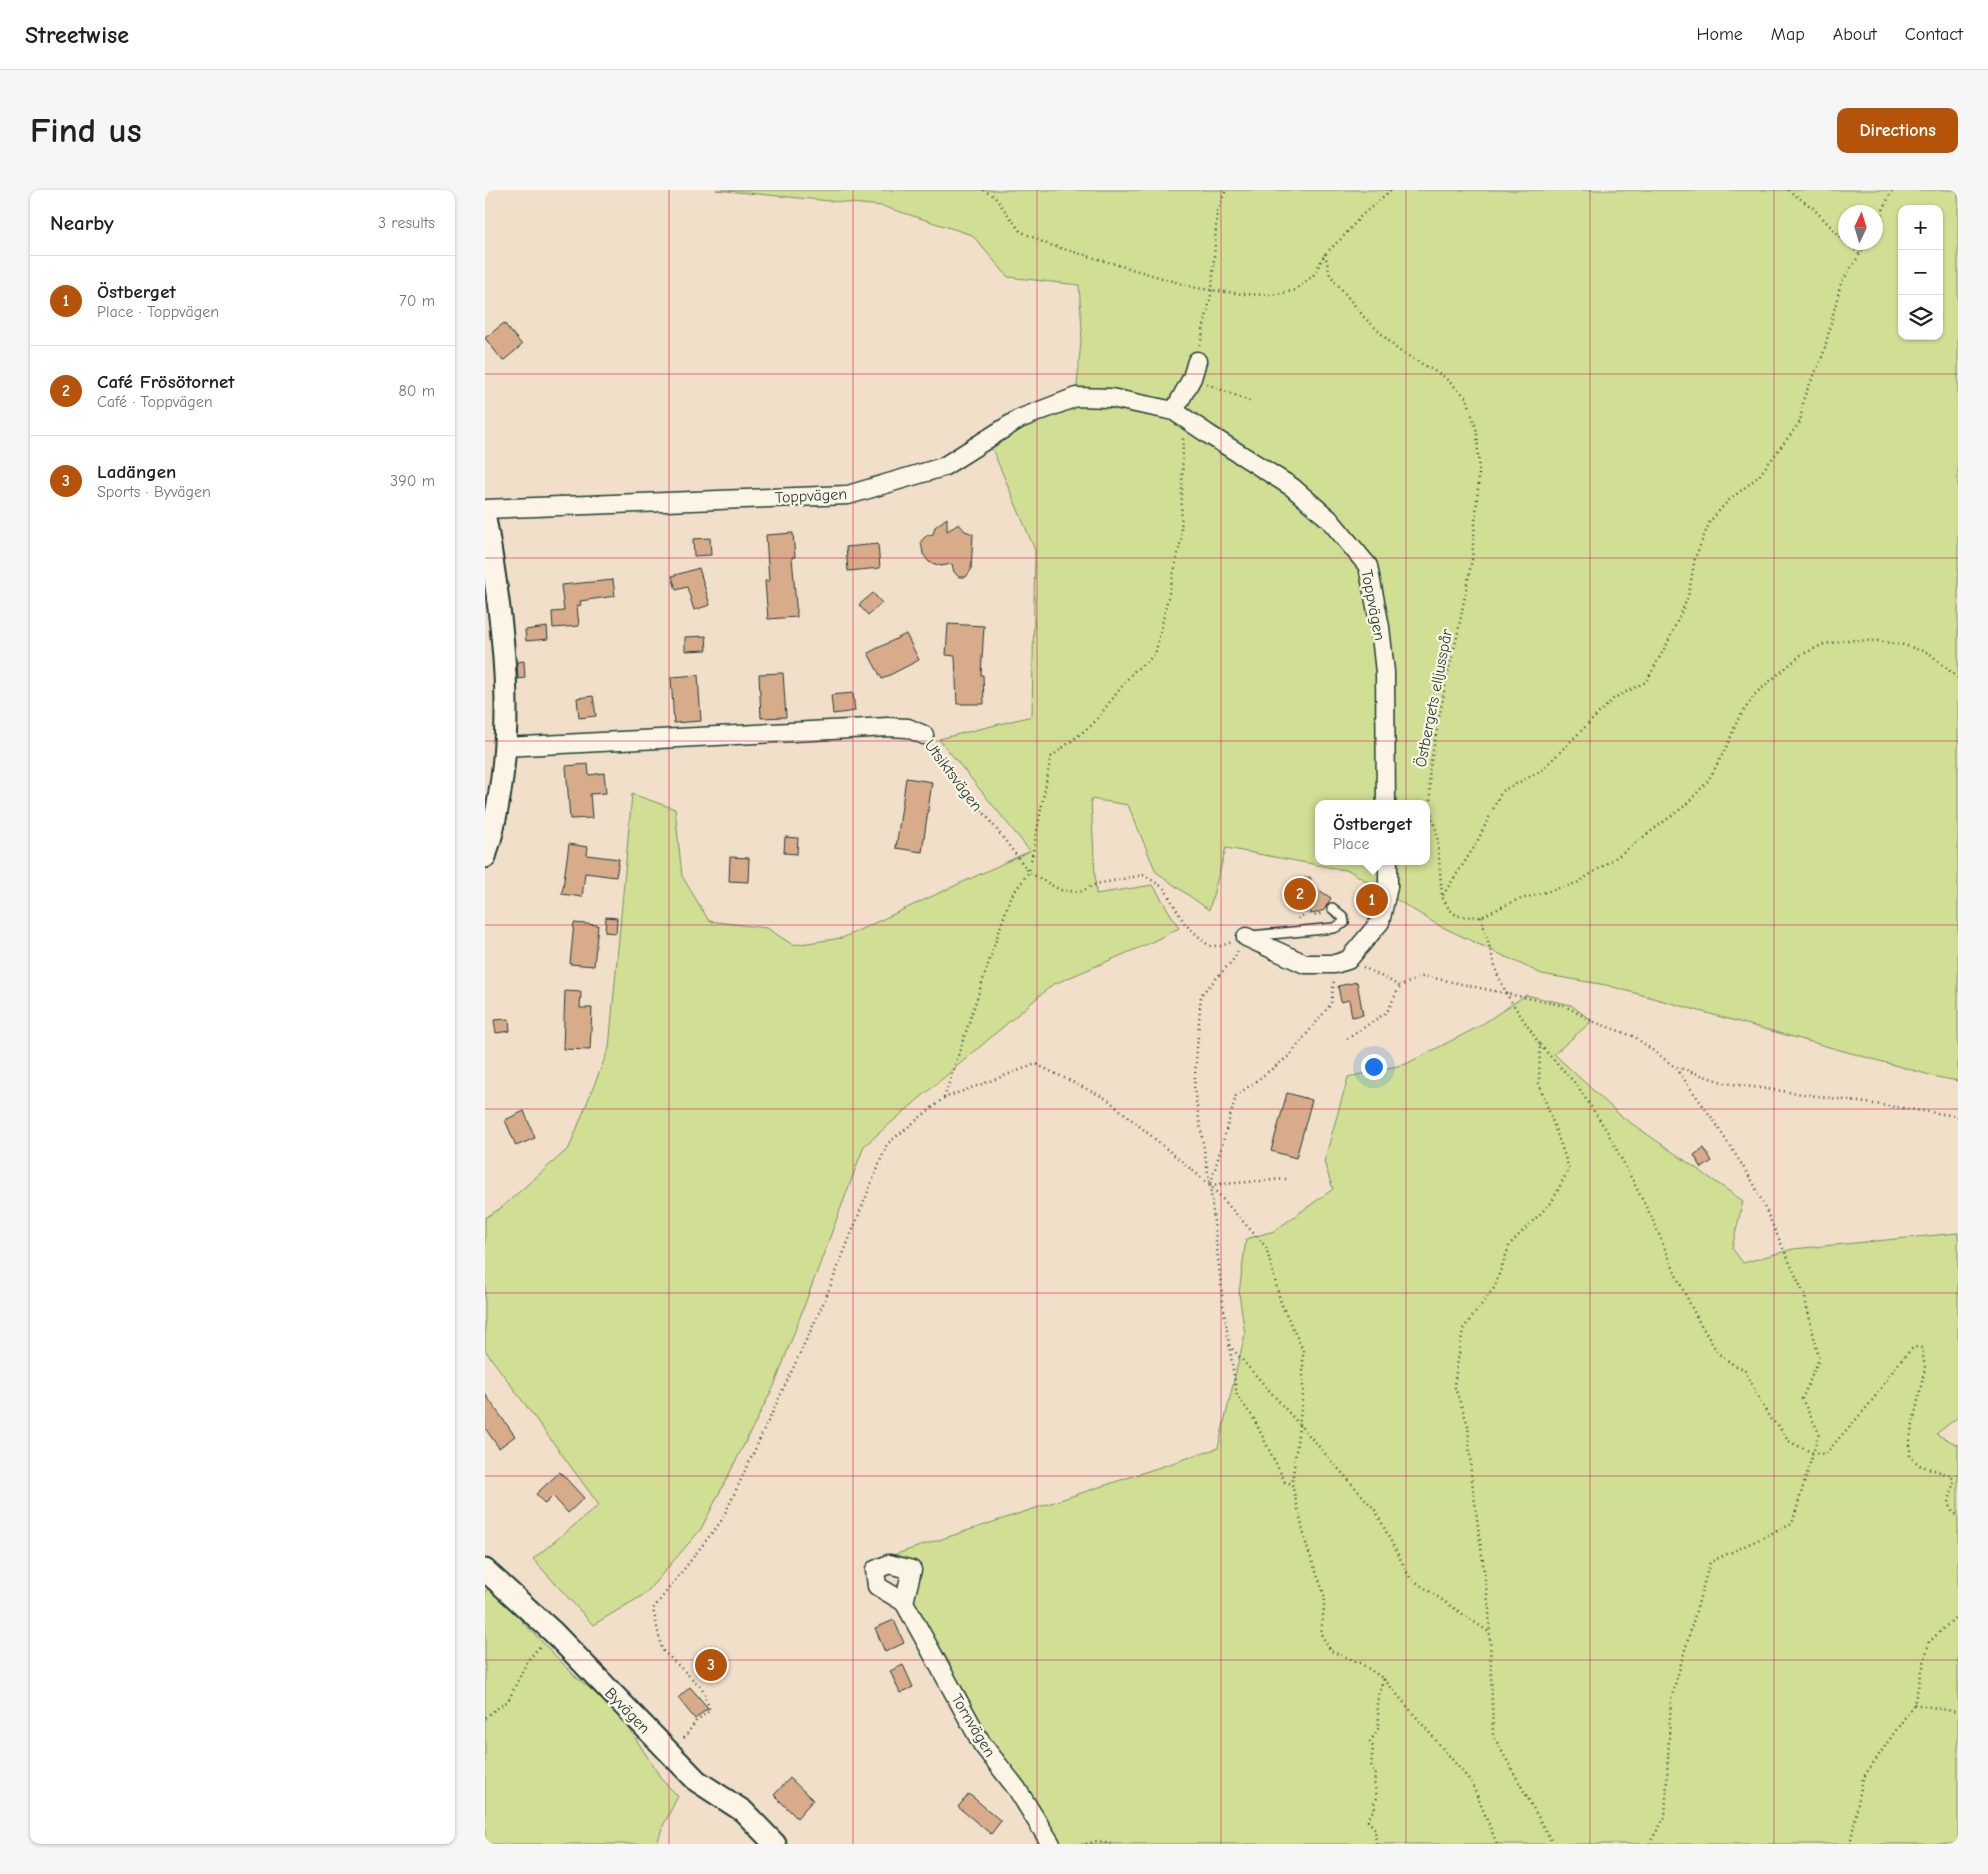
<!DOCTYPE html>
<html lang="en">
<head>
<meta charset="utf-8">
<style>
	:root { --surface:#fff; --page:#f6f6f6; --text:#202124; --muted:#757577; --line:#e0e0e0; --accent:#b45309 }
	body { margin:0; font-family:"Comic Neue",sans-serif; background:var(--page); color:var(--text) }
	.controls { position:absolute; right:15px; top:15px; display:grid; overflow:hidden; border-radius:10px; box-shadow:0 1px 4px #0004 }
	.controls button { width:45px; height:45px; display:grid; place-items:center; padding:0; border:0; border-bottom:1px solid var(--line); background:var(--surface); color:var(--text); font:25px sans-serif }
	.compass { position:absolute; left:1353px; top:15px; width:45px; height:45px; border-radius:50%; background:var(--surface); box-shadow:0 1px 4px #0004; rotate:4deg }
	.you { position:absolute; left:888px; top:876px; width:18px; height:18px; margin:-12px; border:4px solid #fff; border-radius:50%; background:#1a73e8; box-shadow:0 0 0 8px #1a73e833 }
	.badge { display:grid; place-items:center; width:32px; height:32px; border-radius:50%; background:var(--accent); color:#fff; font-size:16px; font-weight:700 }
	.pin { position:absolute; translate:-50% -50%; border:2px solid #fff; box-shadow:0 1px 5px #0006 }
	.popup { position:absolute; left:830px; top:610px; width:115px; height:65px; box-sizing:border-box; display:grid; place-content:center; border-radius:10px; background:var(--surface); filter:drop-shadow(0 1px 4px #0005); font-size:16px; white-space:nowrap; color:var(--muted) }
	.popup b { font-size:19px; color:var(--text) }
	.popup::after { content:''; position:absolute; left:50%; top:100%; margin-left:-10px; border:10px solid transparent; border-top-color:var(--surface) }
	.list { margin:0; padding:0; list-style:none }
	h2 { display:flex; justify-content:space-between; align-items:center; height:65px; margin:0; padding:0 20px; font-size:21px }
	h2 small { font-size:16px; font-weight:400; color:var(--muted) }
	.list li { display:grid; grid-template-columns:32px 1fr auto; gap:15px; align-items:center; box-sizing:border-box; height:90px; padding:0 20px; border-top:1px solid var(--line) }
	.list b { display:block; font-size:19px; white-space:nowrap }
	.list p { margin:0; font-size:16px; white-space:nowrap; color:var(--muted) }
	.list em { font-size:16px; font-style:normal; color:var(--muted) }
	.icon { flex:none; width:28px; height:28px; fill:none; stroke:currentColor; stroke-width:2; stroke-linecap:round; stroke-linejoin:round }
	.map { position:relative; flex:none; width:1473px; height:1654px; overflow:hidden; border-radius:10px }
	header { display:flex; align-items:center; gap:30px; box-sizing:border-box; height:70px; padding:0 25px; background:var(--surface); border-bottom:1px solid var(--line) }
	header strong { font-size:24px }
	nav { display:flex; gap:28px; margin-inline-start:auto; font-size:18px }
	.intro { display:flex; align-items:center; justify-content:space-between; box-sizing:border-box; height:120px; padding:0 30px }
	h1 { margin:0; font-size:35px }
	.button { padding:12px 22px; border-radius:10px; background:var(--accent); color:#fff; font-size:18px; font-weight:700 }
	main { display:flex; gap:30px; padding:0 30px }
	aside { flex:1; background:var(--surface); border-radius:10px; box-shadow:0 1px 4px #0004 }
	.map>svg:first-child { display:block }
	.green { fill:#d0df93; stroke:#788e64; fill-rule:evenodd }
	.building { fill:#d8ac8a; stroke:#1f3d34 }
	.lines { fill:none; stroke-linecap:round; stroke-linejoin:round }
	.service-casing { stroke:#1f3d34; stroke-width:12 }
	.minor-casing { stroke:#1f3d34; stroke-width:21 }
	.tertiary-casing { stroke:#1f3d34; stroke-width:25 }
	.path { stroke:#1f3d34; stroke-width:2.5; stroke-dasharray:1 4; stroke-linecap:butt }
	.service { stroke:#fcf5e5; stroke-width:9 }
	.minor { stroke:#fcf5e5; stroke-width:18 }
	.tertiary { stroke:#fcf5e5; stroke-width:21 }
	.grid { fill:none; stroke:#c2185b; stroke-width:1; stroke-opacity:0.55 }
	.labels { text-anchor:middle; stroke-width:4.5; stroke-linejoin:round; paint-order:stroke }
	.street-label { font-size:16px; fill:#1f3d34; stroke:#fcf5e5 }
</style>
</head>
<body>
<header>
<strong>Streetwise</strong>
<nav><a>Home</a><a>Map</a><a>About</a><a>Contact</a></nav>
</header>
<div class="intro"><h1>Find us</h1><a class="button">Directions</a></div>
<main>
<aside>
<h2>Nearby<small>3 results</small></h2>
<ul class="list">
<li><span class="badge">1</span><div><b>Östberget</b><p>Place · Toppvägen</p></div><em>70 m</em></li>
<li><span class="badge">2</span><div><b>Café Frösötornet</b><p>Café · Toppvägen</p></div><em>80 m</em></li>
<li><span class="badge">3</span><div><b>Ladängen</b><p>Sports · Byvägen</p></div><em>390 m</em></li>
</ul>
</aside>
<div class="map">
<svg width="1473" height="1654" viewBox="0 0 1473 1654">
	<rect width="100%" height="100%" fill="#f1dfca"/>
	<filter id="ink" filterUnits="userSpaceOnUse"><feTurbulence type="fractalNoise" baseFrequency=".02" numOctaves="2"/><feDisplacementMap in="SourceGraphic" scale="10" xChannelSelector="R" yChannelSelector="G"/><feConvolveMatrix kernelMatrix="1 2 1 2 8 2 1 2 1" color-interpolation-filters="sRGB"/></filter>
	<g filter="url(#ink)">
		<!-- green -->
		<path class="green" d="M231,0h1242v891l-21,-4 -331,-92 -64,-11 -104,-49 -88,-54 -124,-23 -17,62 -53,-38 -28,-67 -37,-6 5,95 57,-9 26,43 -29,15 -98,42 -188,161 -89,238 -74,145 -56,65 -52,31 -60,-66 66,-54 -114,-155v-132l16,-10 68,-60 40,-100 23,-254 43,15 7,67 27,45 58,7 26,17 49,-7 188,-87 -91,-112 93,-23 3,-166 -47,-111 88,-42 6,-68 -3,-44 -71,-8 -36,-42 -90,-29zM1417,19h37v127h-37zM1360,22h30v30h-30zM833,614h108v57h-108z
			M1041,805l45,10 21,16 -38,33 67,62 122,85 -11,47 11,15 50,-14 165,-16v184l-22,17 22,11v399h-902l-69,-101 -77,-142 6,-32 -23,-14 325,-107 27,-114 -6,-41 7,-54 28,-8 59,-42 -9,-27 24,-85 58,-13 72,-37z
			M4,1399l27,26 59,61 45,38 42,66 16,16 -16,32 -5,16h-172v-253z"/>
		<!-- building -->
		<path class="building" d="M19,133l18,22 -19,16 -18,-23z
			M462,328v13l12,-7 6,7 8,3 -2,36 -5,7h-7l-5,-5 -2,-8 -11,2 -12,-4 -6,-8 -2,-13 5,-5 7,-2 2,-7z
			M308,343l2,24h-3l5,60 -29,2 -3,-38h4l-3,-46z
			M225,348l1,17 -17,1 -1,-17z
			M393,354l2,24 -32,3 -2,-24z
			M214,378l11,37 -16,5 -7,-23 -11,3 -4,-14z
			M128,390l2,16 -35,5 1,4 -4,1 2,20 -26,2 -1,-16 12,-1 -3,-26z
			M388,403l9,10 -14,12 -9,-10z
			M463,434l36,2 -3,49h2l1,29h-27l-2,-48 -9,-1z
			M62,437l1,12 -22,2 -1,-11z
			M421,444l13,26 -37,19 -14,-26z
			M221,446l1,14 -22,1v-14z
			M39,471l1,17 -7,1 -1,-17z
			M298,483l3,44 -25,1 -2,-44z
			M213,485l3,46 -27,2 -3,-46z
			M368,503l2,18 -22,3 -2,-19z
			M108,506l3,20 -17,2 -2,-20z
			M103,574l1,11 15,-2 2,20 -16,1 2,24 -22,1 -4,-53z
			M421,588l26,4 -10,70 -26,-4z
			M300,647l13,1 -1,16 -13,-1z
			M84,654l19,3 -1,8 32,4 -3,18 -31,-4 -3,24 -20,-3z
			M245,667l19,1 -1,24 -19,-1z
			M825,687l3,9 18,12 -7,12 -11,4 -18,-13 -1,-4 -3,-2 -1,-6 5,-9z
			M121,727l11,1 -1,15 -11,-1z
			M89,733l24,2 -4,41 -24,-2z
			M872,792l6,33 -11,2 -3,-17 -8,2 -3,-16z
			M80,801l16,1 -1,16h12l-2,42 -27,-1z
			M24,829l1,12 -14,2 -2,-13z
			M802,903l25,7 -16,58 -25,-7z
			M39,921l11,27 -19,8 -11,-26z
			M1219,958l8,13 -10,7 -8,-13z
			M0,1204l30,42 -16,12 -14,-20z
			M75,1282l24,26 -16,15 -15,-17 -8,8 -9,-10z
			M409,1430l10,23 -19,9 -10,-24z
			M418,1475l10,22 -13,6 -10,-22z
			M205,1497l18,21 -13,11 -17,-21z
			M305,1588l23,22 -16,18 -23,-23z
			M484,1604l32,27 -10,13 -33,-27z"/>
		<g class="lines">
			<!-- service casing -->
			<g class="service-casing">
				<path id="service" d="M766,746l83,-8 10,-5 -1,-6 -11,-9"/>
			</g>
			<!-- minor casing -->
			<g class="minor-casing">
				<path id="minor" d="M689,221l34,23 84,53 37,32 39,47 12,61 5,45 1,132
					M0,319l363,-14 95,-28 76,-48 57,-22 35,1 63,13 18,-33 5,-17
					M19,557l384,-20 20,1 16,7
					M761,747l59,27h30l13,-4 32,-38 8,-35v-26
					M419,1412l8,-32 -23,-6 -14,6 2,16 27,16 78,142 35,45 34,55"/>
			</g>
			<!-- tertiary casing -->
			<g class="tertiary-casing">
				<path id="tertiary" d="M0,328c20,111 35,229 0,339
					M0,1380l68,62 144,149 46,30 32,33"/>
			</g>
			<!-- path -->
			<path class="path" d="M498,0l11,6 26,35 27,13 149,44 46,6 29,1 22,-4 20,-15 12,-22 18,-17 18,-21 30,-26
				M1303,0l25,18 33,35 15,12
				M1390,38l17,-38
				M840,64l5,21 34,42 34,33 45,26 24,22 10,34 2,44 -7,83 -15,78 -10,39 -18,96 2,41 6,19 5,65 7,12 8,7 24,1 33,-16 63,-18 41,-27 68,-51 22,-24 20,-37 9,-23 19,-28 45,-38 23,-11 25,-4 29,1 26,4 25,8 29,25
				M715,155l12,-55 5,-79 9,-21
				M722,194l45,18
				M448,556l96,126 31,18 20,2 16,-8 48,-9 20,13 21,36 24,22h12l11,-4
				M958,705l32,-49 27,-55 39,-20 73,-73 32,-16 22,-40 20,-45 7,-39 15,-37 18,-20 30,-24 42,-55 4,-25 19,-42 18,-72 27,-41
				M996,727l16,56 10,22 33,50 -1,38 30,85 -17,34 -42,42 -16,44 -31,41 -9,56 14,40 3,48 18,136 4,126 60,109
				M813,729l9,-7 9,4 6,-3
				M753,761l-4,8 -33,36 -7,94 16,96 13,119 14,92 16,21 32,65 7,2
				M878,777l37,19 24,-10 141,30 27,15 43,16 40,30 40,55 39,62 50,110 15,65 -17,40 17,34 -27,91 -82,38 -39,137 -6,118 -16,27
				M862,849l40,-27 13,-26
				M1055,855l36,39 31,47 45,87 24,57 23,47 19,31 16,12 10,4 26,50 8,6 10,16 25,12 13,1c15,-20 33,-36 48,-56 14,-19 22,-35 40,-51l8,1 3,20 -15,70v19l11,9 29,9 4,5 -5,23 4,10 5,2
				M1192,877l48,16 233,33
				M459,908l66,-200 19,-26 22,-115 42,-33 40,-52 22,-17 26,-115 2,-103
				M801,989l-76,6 56,62 15,56 22,47v44l-11,90 15,63 18,50 -4,37 10,17 29,12 24,16 -5,13 -2,13 2,16 -1,8 -8,13 3,5 -2,18 5,8 -2,9 3,16 -3,6 1,5 -4,4 -3,8 7,8 1,15
				M726,993l25,-87 53,-40 42,-52 3,-25
				M744,1155l146,165 35,68 79,54
				M899,1489l88,104 25,61
				M1429,1514l44,8
				M0,1527l23,-16 20,-41 13,-15
				M199,1548l12,-17 14,-11 -8,-22 -40,-38 -9,-41 69,-89 102,-218 63,-158 57,-46 92,-34 71,35 103,86
				M601,1654l9,-3 16,3
				M1365,1654l13,-66 51,-74 15,-62 29,-27"/>
			<!-- service -->
			<use href="#service" class="service"/>
			<!-- minor -->
			<use href="#minor" class="minor"/>
			<!-- tertiary -->
			<use href="#tertiary" class="tertiary"/>
		</g>
	</g>
	<!-- grid -->
	<path class="grid" d="M184,0v1654M368,0v1654M552,0v1654M736,0v1654M921,0v1654M1105,0v1654M1289,0v1654M0,184h1473M0,368h1473M0,551h1473M0,735h1473M0,919h1473M0,1103h1473M0,1286h1473M0,1470h1473"/>
	<g class="labels">
		<!-- street labels -->
		<g class="street-label">
			<text transform="translate(326 305) rotate(-3)" y="6">Toppvägen</text>
			<text transform="translate(889 415) rotate(79)" y="6">Toppvägen</text>
			<text transform="translate(948 508) rotate(-79)" y="6">Östbergets elljusspår</text>
			<text transform="translate(469 585) rotate(53)" y="6">Utsiktsvägen</text>
			<text transform="translate(143 1520) rotate(46)" y="6">Byvägen</text>
			<text transform="translate(489 1535) rotate(59)" y="6">Tornvägen</text>
		</g>
	</g>
</svg>
<div class="controls">
<button>+</button>
<button>−</button>
<button><svg class="icon" aria-label="layers" viewBox="0 0 24 24"><path d="M12 4l9 5-9 5-9-5zM3 14l9 5 9-5"/></svg></button>
</div>
<svg class="compass" viewBox="-18 -18 36 36"><path d="M0-13l5 13h-10z" fill="#e53935"/><path d="M0 13l5-13h-10z" fill="#757577"/></svg>
<div class="you"></div>
<div class="pin badge" style="left:887px;top:710px">1</div>
<div class="popup"><b>Östberget</b>Place</div>
<div class="pin badge" style="left:815px;top:704px">2</div>
<div class="pin badge" style="left:226px;top:1475px">3</div>
</div>
</main>
</body>
</html>
